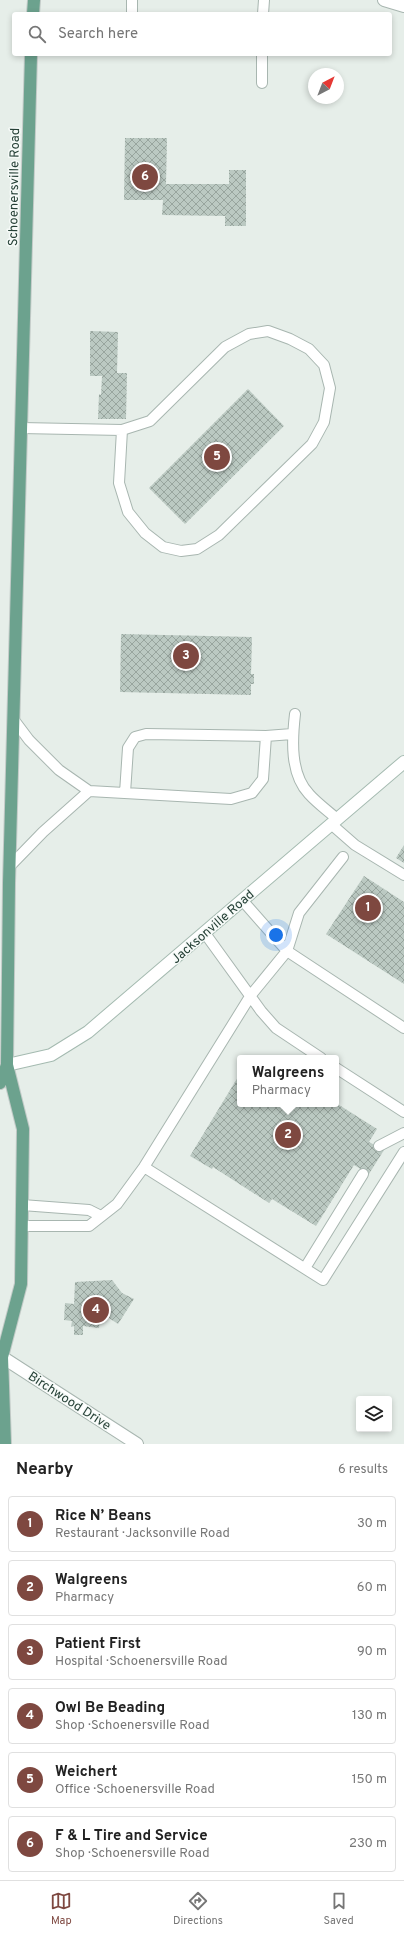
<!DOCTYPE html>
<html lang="en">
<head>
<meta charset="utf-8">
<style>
	:root { --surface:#fff; --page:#f6f6f6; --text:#222; --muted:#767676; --line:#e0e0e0; --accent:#7e4840 }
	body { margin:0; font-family:Overpass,sans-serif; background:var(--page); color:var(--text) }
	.controls { position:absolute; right:12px; bottom:12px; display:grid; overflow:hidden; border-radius:4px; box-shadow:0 2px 6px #0003 }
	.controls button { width:36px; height:36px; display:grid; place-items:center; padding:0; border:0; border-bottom:1px solid var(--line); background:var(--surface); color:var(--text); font:20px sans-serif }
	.compass { position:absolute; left:308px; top:68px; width:36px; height:36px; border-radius:50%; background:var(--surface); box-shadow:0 2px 6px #0003; rotate:42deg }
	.you { position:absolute; left:276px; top:935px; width:14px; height:14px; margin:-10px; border:3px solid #fff; border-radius:50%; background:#1a73e8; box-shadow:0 0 0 6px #1a73e833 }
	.badge { display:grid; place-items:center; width:26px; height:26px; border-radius:50%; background:var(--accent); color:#fff; font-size:13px; font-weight:700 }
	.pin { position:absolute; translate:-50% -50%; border:2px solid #fff; box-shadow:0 1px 4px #0006 }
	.popup { position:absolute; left:237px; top:1055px; width:102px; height:52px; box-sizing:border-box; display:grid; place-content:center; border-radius:4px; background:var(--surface); filter:drop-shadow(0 1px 3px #0005); font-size:13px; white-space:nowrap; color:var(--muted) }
	.popup b { font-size:15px; color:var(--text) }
	.popup::after { content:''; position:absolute; left:50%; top:100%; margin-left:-8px; border:8px solid transparent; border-top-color:var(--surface) }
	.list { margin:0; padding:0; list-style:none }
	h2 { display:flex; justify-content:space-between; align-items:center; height:52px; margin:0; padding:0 16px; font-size:17px }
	h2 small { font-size:13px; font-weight:400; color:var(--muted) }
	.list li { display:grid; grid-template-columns:26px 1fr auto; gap:12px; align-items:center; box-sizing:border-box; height:56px; margin:0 8px 8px; padding:0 8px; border:1px solid var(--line); border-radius:4px }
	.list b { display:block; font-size:15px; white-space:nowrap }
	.list p { margin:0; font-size:13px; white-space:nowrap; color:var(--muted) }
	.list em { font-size:13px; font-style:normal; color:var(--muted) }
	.icon { flex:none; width:22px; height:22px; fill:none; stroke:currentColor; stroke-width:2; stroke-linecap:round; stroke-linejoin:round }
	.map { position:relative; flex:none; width:404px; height:1444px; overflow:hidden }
	.search { position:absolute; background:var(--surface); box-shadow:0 2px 6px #0003; left:12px; right:12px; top:12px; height:44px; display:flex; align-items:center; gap:10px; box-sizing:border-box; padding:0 14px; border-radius:4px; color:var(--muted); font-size:15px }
	.sheet { height:436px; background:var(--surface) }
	nav { display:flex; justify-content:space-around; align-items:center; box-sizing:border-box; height:56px; border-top:1px solid var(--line); background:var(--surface); font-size:11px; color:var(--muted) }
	nav a { display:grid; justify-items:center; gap:2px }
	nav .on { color:var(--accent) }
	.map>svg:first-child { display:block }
	.building { fill:url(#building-cross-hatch) }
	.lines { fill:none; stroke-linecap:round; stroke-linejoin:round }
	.lane-casing { stroke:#a8b6b0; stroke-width:12 }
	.street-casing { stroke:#a8b6b0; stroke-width:14 }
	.secondary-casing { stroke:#a4bab0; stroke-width:14 }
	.primary-casing { stroke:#c2cac7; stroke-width:14 }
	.lane { stroke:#fff; stroke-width:10 }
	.street { stroke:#fff; stroke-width:12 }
	.secondary { stroke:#fff; stroke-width:12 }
	.primary { stroke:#6ca28e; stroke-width:12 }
	.labels { text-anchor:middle; stroke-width:3; stroke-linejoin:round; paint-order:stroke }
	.street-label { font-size:13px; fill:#254036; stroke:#f6faf8 }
</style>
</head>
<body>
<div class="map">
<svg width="404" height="1444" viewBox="0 0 404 1444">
	<defs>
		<pattern id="building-cross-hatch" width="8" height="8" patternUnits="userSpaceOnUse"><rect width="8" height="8" fill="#bbc9c2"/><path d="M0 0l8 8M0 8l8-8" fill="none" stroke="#98a59e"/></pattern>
	</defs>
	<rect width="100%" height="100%" fill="#e6eee9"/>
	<!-- building -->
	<path class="building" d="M125,138h42l-1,46h63v-14h17v56h-21v-10l-63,-1 1,-15h-39z
		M90,331l28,1 -1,41h10l-1,46h-28l1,-25 2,1 1,-19h-12z
		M248,389l36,37 -99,98 -36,-36z
		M121,634l131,3 -1,37h3v10h-3v11l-131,-3z
		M404,845v18l-8,-5z
		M364,876l40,26v82l-78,-50z
		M238,1077l2,1v26l96,-1 41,26 -8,13 15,8 -15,24 -15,-9 -38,61 -44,-27 -3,4 -56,-36 -1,2 -22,-13z
		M112,1280l10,13 12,6 -16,25 -12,-8 -1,3h-5l-1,9 -16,-2v9h-9v-9l-3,1 1,-6 -8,-1 1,-17 9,1 1,-22z"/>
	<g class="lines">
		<!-- lane casing -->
		<g class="lane-casing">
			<path id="lane" d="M132,14v-14
				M263,14l1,-14
				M262,54v29
				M21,428l101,2 28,-9 75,-74 24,-13 19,-3 22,8 19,10 15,16 6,23 -6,34 -12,22 -93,91 -22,14 -16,2 -18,-4 -18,-14 -17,-21 -9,-29 3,-53
				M295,714c-3,26 -5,60 14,80 8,9 19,17 28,25
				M14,720l15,20 30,30 30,21 142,8 21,-6 11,-14 3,-43 26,-2
				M125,793l3,-45 7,-11 11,-3 120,2
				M331,824l24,21 49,30
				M10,866l33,-34 46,-41
				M242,900l45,51 117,77
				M204,932l57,79 15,17 45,30
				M336,1068l68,44
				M379,1146l25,-13
				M144,1167l179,113 81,-128
				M22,1205l67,5 12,6
				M22,1226h67l28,-22 27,-37 107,-172 36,-44 12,-38 44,-56
				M305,1268l58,-94"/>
		</g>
		<!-- street casing -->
		<g class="street-casing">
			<path id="street" d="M384,0l20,6
				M2,1357l135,87"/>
		</g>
		<!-- secondary casing -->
		<g class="secondary-casing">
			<path id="secondary" d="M7,1065l44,-10 37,-23 316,-270"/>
		</g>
		<!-- primary casing -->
		<g class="primary-casing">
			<path id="primary" d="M33,14l1,-14
				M0,1083l7,-18
				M0,1350l2,7 3,87
				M2,1357l19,-73 2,-155 -16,-64 2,-182 22,-829"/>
		</g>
		<!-- lane -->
		<use href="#lane" class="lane"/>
		<!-- street -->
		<use href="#street" class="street"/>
		<!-- secondary -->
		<use href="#secondary" class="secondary"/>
		<!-- primary -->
		<use href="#primary" class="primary"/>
	</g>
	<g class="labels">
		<!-- street labels -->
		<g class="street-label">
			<text transform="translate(13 187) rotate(-89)" y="5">Schoenersville Road</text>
			<text transform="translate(212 926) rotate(-41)" y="5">Jacksonville Road</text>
			<text transform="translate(70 1400) rotate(33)" y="5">Birchwood Drive</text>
		</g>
	</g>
</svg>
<div class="controls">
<button><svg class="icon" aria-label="layers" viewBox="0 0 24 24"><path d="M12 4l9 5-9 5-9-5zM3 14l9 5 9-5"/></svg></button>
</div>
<svg class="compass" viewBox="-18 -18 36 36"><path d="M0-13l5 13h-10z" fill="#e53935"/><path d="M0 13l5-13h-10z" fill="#767676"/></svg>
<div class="you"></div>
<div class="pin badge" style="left:368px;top:908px">1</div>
<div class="pin badge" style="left:288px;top:1135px">2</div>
<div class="popup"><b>Walgreens</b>Pharmacy</div>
<div class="pin badge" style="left:186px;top:656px">3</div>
<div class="pin badge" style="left:96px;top:1310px">4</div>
<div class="pin badge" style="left:217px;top:457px">5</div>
<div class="pin badge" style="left:145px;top:177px">6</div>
<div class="search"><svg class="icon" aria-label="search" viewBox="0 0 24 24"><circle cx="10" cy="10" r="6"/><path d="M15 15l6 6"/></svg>Search here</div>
</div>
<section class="sheet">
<h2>Nearby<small>6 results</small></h2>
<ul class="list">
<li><span class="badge">1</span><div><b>Rice N’ Beans</b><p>Restaurant · Jacksonville Road</p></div><em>30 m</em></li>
<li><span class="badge">2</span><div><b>Walgreens</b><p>Pharmacy</p></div><em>60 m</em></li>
<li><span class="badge">3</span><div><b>Patient First</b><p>Hospital · Schoenersville Road</p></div><em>90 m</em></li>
<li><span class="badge">4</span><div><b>Owl Be Beading</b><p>Shop · Schoenersville Road</p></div><em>130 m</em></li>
<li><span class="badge">5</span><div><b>Weichert</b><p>Office · Schoenersville Road</p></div><em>150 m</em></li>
<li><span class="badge">6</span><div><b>F &amp; L Tire and Service</b><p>Shop · Schoenersville Road</p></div><em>230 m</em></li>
</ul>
</section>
<nav>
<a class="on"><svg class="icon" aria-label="map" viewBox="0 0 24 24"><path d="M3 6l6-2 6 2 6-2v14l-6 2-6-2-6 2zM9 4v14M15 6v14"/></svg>Map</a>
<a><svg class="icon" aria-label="directions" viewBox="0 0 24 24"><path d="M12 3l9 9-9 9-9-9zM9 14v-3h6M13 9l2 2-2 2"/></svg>Directions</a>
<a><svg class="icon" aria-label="saved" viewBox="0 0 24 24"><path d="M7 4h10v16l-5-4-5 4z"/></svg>Saved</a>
</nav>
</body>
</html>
